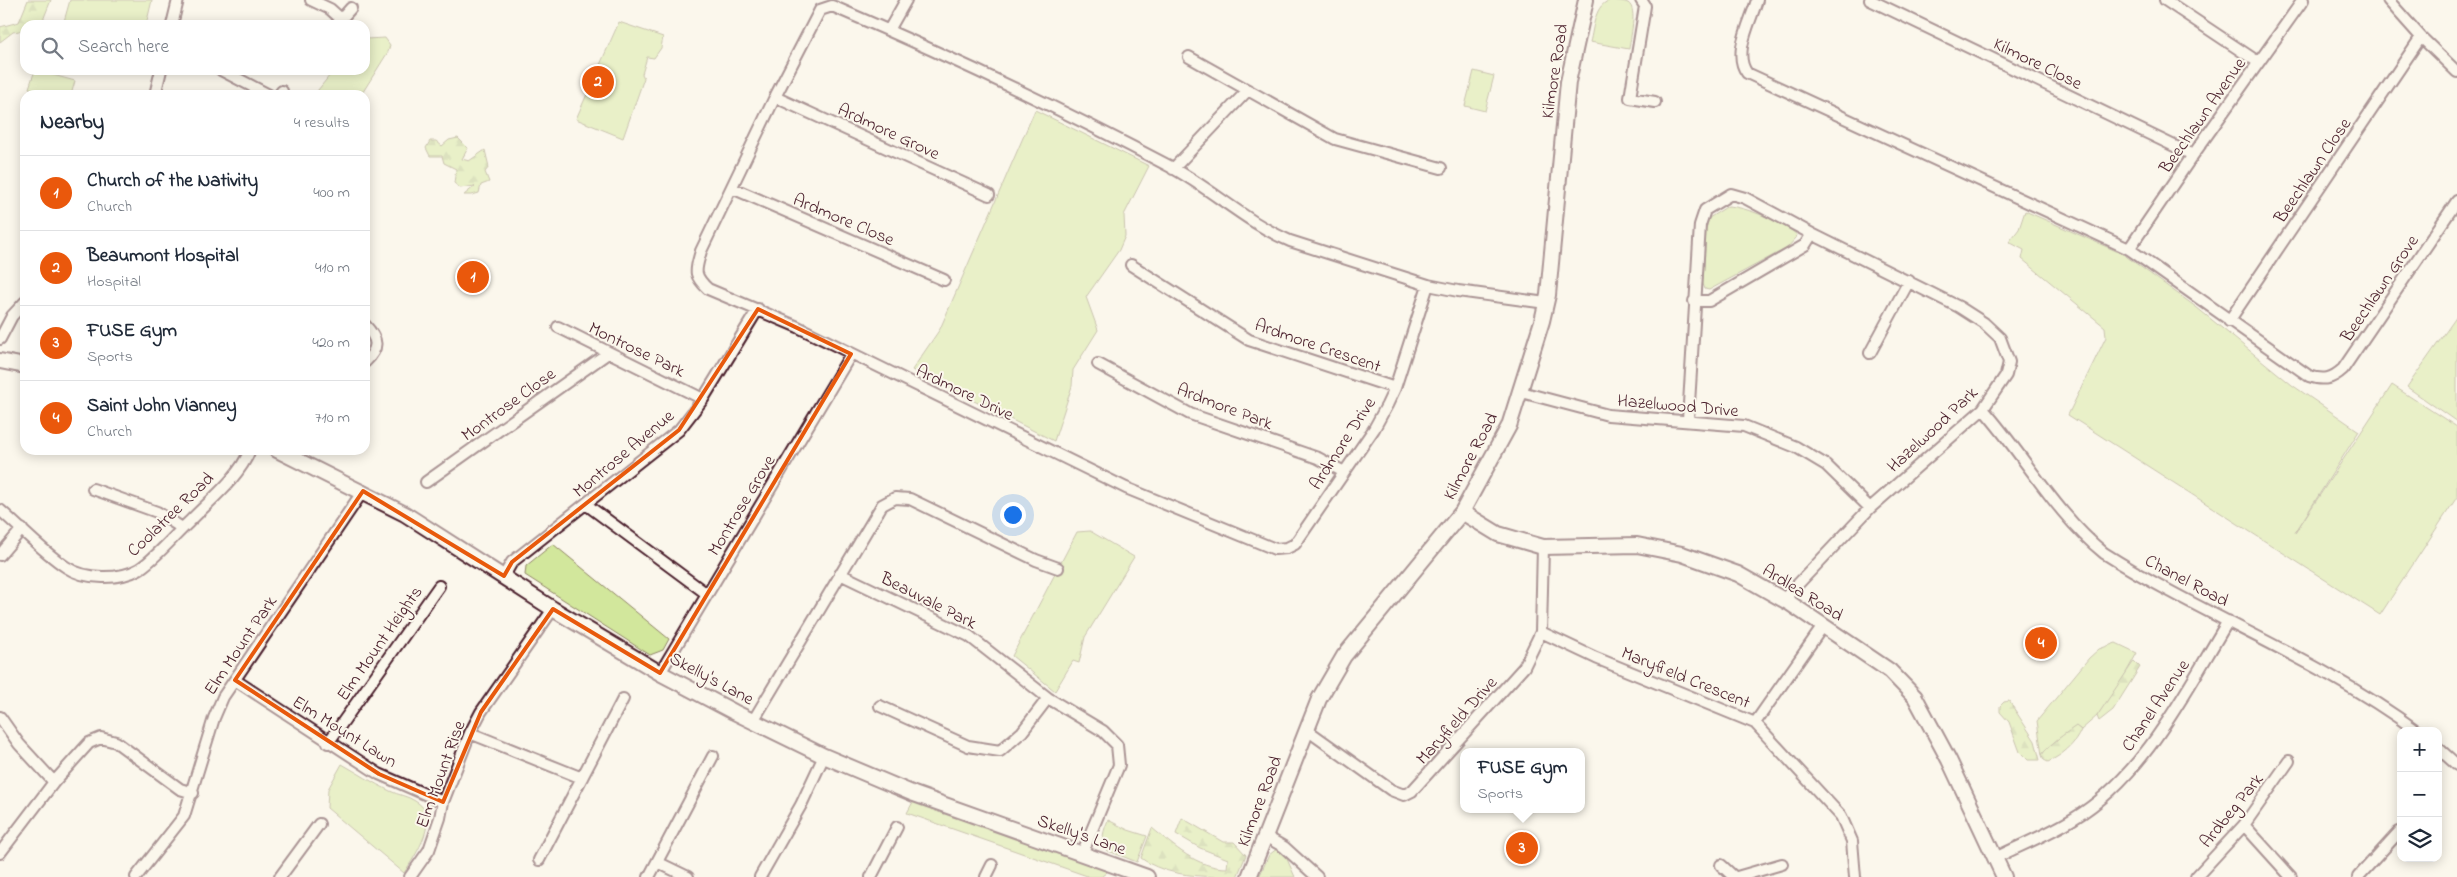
<!DOCTYPE html>
<html lang="en">
<head>
<meta charset="utf-8">
<style>
	:root { --surface:#fff; --page:#f6f6f7; --text:#1f2937; --muted:#747a83; --line:#e0e1e3; --accent:#ea580c }
	body { margin:0; font-family:"Indie Flower",sans-serif; background:var(--page); color:var(--text) }
	.controls { position:absolute; right:15px; bottom:15px; display:grid; overflow:hidden; border-radius:10px; box-shadow:0 2px 12px #0003 }
	.controls button { width:45px; height:45px; display:grid; place-items:center; padding:0; border:0; border-bottom:1px solid var(--line); background:var(--surface); color:var(--text); font:25px sans-serif }
	.you { position:absolute; left:1012px; top:514px; width:18px; height:18px; margin:-12px; border:4px solid #fff; border-radius:50%; background:#1a73e8; box-shadow:0 0 0 8px #1a73e833 }
	.badge { display:grid; place-items:center; width:32px; height:32px; border-radius:50%; background:var(--accent); color:#fff; font-size:16px; font-weight:700 }
	.pin { position:absolute; translate:-50% -50%; border:2px solid #fff; box-shadow:0 1px 5px #0006 }
	.popup { position:absolute; left:1460px; top:748px; width:125px; height:65px; box-sizing:border-box; display:grid; place-content:center; border-radius:10px; background:var(--surface); filter:drop-shadow(0 1px 4px #0005); font-size:16px; white-space:nowrap; color:var(--muted) }
	.popup b { font-size:19px; color:var(--text) }
	.popup::after { content:''; position:absolute; left:50%; top:100%; margin-left:-10px; border:10px solid transparent; border-top-color:var(--surface) }
	.list { margin:0; padding:0; list-style:none }
	h2 { display:flex; justify-content:space-between; align-items:center; height:65px; margin:0; padding:0 20px; font-size:21px }
	h2 small { font-size:16px; font-weight:400; color:var(--muted) }
	.list li { display:grid; grid-template-columns:32px 1fr auto; gap:15px; align-items:center; box-sizing:border-box; height:75px; padding:0 20px; border-top:1px solid var(--line) }
	.list b { display:block; font-size:19px; white-space:nowrap }
	.list p { margin:0; font-size:16px; white-space:nowrap; color:var(--muted) }
	.list em { font-size:16px; font-style:normal; color:var(--muted) }
	.icon { flex:none; width:28px; height:28px; fill:none; stroke:currentColor; stroke-width:2; stroke-linecap:round; stroke-linejoin:round }
	.map { position:relative; flex:none; width:2457px; height:877px; overflow:hidden }
	.search { position:absolute; background:var(--surface); box-shadow:0 2px 12px #0003; left:20px; top:20px; width:350px; height:55px; display:flex; align-items:center; gap:12px; box-sizing:border-box; padding:0 18px; border-radius:15px; color:var(--muted); font-size:19px }
	.panel { position:absolute; background:var(--surface); box-shadow:0 2px 12px #0003; left:20px; top:90px; width:350px; height:365px; border-radius:15px }
	.map>svg:first-child { display:block }
	.green { fill:#d2e79c; stroke:#8e8364 }
	.forest { fill:url(#forest-firs); stroke:#8e8364 }
	.lines { fill:none; stroke-linecap:round; stroke-linejoin:round }
	.street-casing { stroke:#4a1f2b; stroke-width:14 }
	.secondary-casing { stroke:#4a1f2b; stroke-width:18 }
	.street { stroke:#fbf7ec; stroke-width:10 }
	.secondary { stroke:#fbf7ec; stroke-width:14 }
	.marked { fill:none; stroke:#e8590c; stroke-width:4; stroke-linejoin:round }
	.labels { text-anchor:middle; stroke-width:4; stroke-linejoin:round; paint-order:stroke }
	.street-label { font-size:18px; fill:#4a1f2b; stroke:#fbf7ec }
</style>
</head>
<body>
<div class="map">
<svg width="2457" height="877" viewBox="0 0 2457 877">
	<defs>
		<pattern id="forest-firs" width="22" height="20" patternUnits="userSpaceOnUse" patternTransform="scale(1.25)"><rect width="22" height="20" fill="#d2e79c"/><path d="M5 1l3.5 6h-7zM16 11l3.5 6h-7z" fill="#b6c687"/></pattern>
	</defs>
	<rect width="100%" height="100%" fill="#fbf7ec"/>
	<filter id="ink" filterUnits="userSpaceOnUse"><feTurbulence type="fractalNoise" baseFrequency=".02" numOctaves="2"/><feDisplacementMap in="SourceGraphic" scale="10" xChannelSelector="R" yChannelSelector="G"/><feConvolveMatrix kernelMatrix="1 2 1 2 8 2 1 2 1" color-interpolation-filters="sRGB"/></filter>
	<g filter="url(#ink)">
		<!-- green -->
		<path class="green" d="M70,0h82l-6,25h-83z
			M1612,0c5,1 12,1 16,3 10,6 2,36 1,46l-39,-7c4,-14 4,-39 22,-42z
			M619,22l44,15 -2,11 -7,10 -7,-1 -5,17 2,4 -21,60 -47,-19z
			M385,38l5,7 -2,7 -27,43h-47l20,-25h31v-31z
			M35,70l40,11 -4,14h-20l-22,-7z
			M1474,71l20,5 -9,35 -20,-5z
			M1035,110l114,56 -25,49 1,21 -6,14 -33,47 12,33 -25,40 -1,16 -18,55 -142,-71 28,-41z
			M1728,206c18,1 55,16 69,29l-1,3 -9,10 -78,42 -4,-1 -2,-5 3,-55 3,-11z
			M2025,211l98,43 73,53 96,78 67,46 -64,102 97,-148 65,42v70l-77,118 -312,-200 38,-78 -1,-10 -83,-68 2,-9 -15,-8 10,-13z
			M2457,316v106l-50,-35z
			M1090,531l44,26 -49,80 -6,26 -6,-2 -18,30 -43,-35 65,-124z
			M553,544l116,95 -6,11 -13,5 -125,-80 1,-9z
			M2116,643l21,10 -20,36 -20,27 -16,14 -2,-2c-13,4 -30,16 -37,27l-5,-34 52,-63 10,-9z
			M342,764c16,9 31,19 48,27 8,4 18,5 25,10 28,15 0,55 -11,72l-77,-65 1,-19z
			M914,800l193,70v2l-6,5h-11l-183,-64z
			M1108,820l20,10 19,6 -10,26 -31,-12c-6,-10 -2,-20 2,-30z
			M1278,848l5,2 12,27h-36l10,-22z"/>
		<!-- forest -->
		<path class="forest" d="M28,0h23l-10,25h-16v5l-12,2 -13,10v-15l19,-5z
			M458,138l10,10 -6,11 7,2 16,-11 4,17 -4,5 4,10 -8,3 -2,8 -7,2h-8l11,-9 -15,2 -6,-5 2,-14 -12,-6 -2,-7h-12l-4,-8 4,-7h6l6,5 7,-6z
			M2134,661l6,6 -27,43 -14,11 -2,-5z
			M2009,701l26,40 5,19h-12l-8,-8 -11,-30 -9,-10v-6l4,-4z
			M2076,726l5,4c-6,15 -19,25 -33,32l-4,-2 -2,-5c6,-10 24,-22 34,-29z
			M1182,818l41,24h11l12,13 -9,22c-32,0 -71,0 -96,-19l11,-30c22,18 45,40 75,40l1,-9 -28,-11 -24,-14z"/>
		<g class="lines">
			<!-- street casing -->
			<g class="street-casing">
				<path id="street" d="M311,0l19,9 11,10
					M1641,0l4,6 -15,92 25,4
					M1757,0c-6,21 -25,54 -10,73l382,176 180,127c15,5 23,3 34,-7l114,-168
					M1870,0l323,155
					M2165,0l93,62
					M2388,0l33,37 36,35
					M172,25l6,-25
					M336,25l15,-17
					M889,30l17,-30
					M1189,57l146,82 106,29
					M221,70l48,25
					M155,95l6,-25
					M279,95l3,-4
					M775,97l214,98
					M1173,169l75,-79
					M732,188l212,92
					M2129,249l64,-94 110,-155
					M1131,265l118,75 146,48
					M1428,285l-33,103 -8,17 -13,24 -79,115 -8,4 -12,1 -149,-61 -328,-161 -90,-38c-16,-15 -12,-19 -7,-38l74,-154 45,-87 12,-4c115,49 229,103 339,161 41,22 76,56 119,74l138,44 30,6 88,12
					M1694,301h15l96,-56 7,-11
					M2229,321l192,-284
					M365,325c13,14 15,23 0,37
					M558,327l145,72
					M0,339l12,-23 13,-14
					M1870,353l39,-72
					M1098,364l92,50 128,44 26,14
					M1521,392l87,23 136,11 52,21 30,18 44,43
					M1983,409c41,46 72,104 121,144 101,64 216,106 313,178
					M1688,420l12,-195 5,-15 26,-16 14,4 67,36 147,73 25,16 16,15 9,24 -3,13 -23,34 -113,99 -87,92
					M426,482l182,-129
					M93,489l64,23 25,16
					M587,505l120,89
					M0,510c22,19 43,42 66,57 19,13 54,13 73,2 14,-8 37,-35 50,-47 20,-21 50,-44 61,-72
					M0,555l22,-26
					M840,574l129,62 79,62 55,33 14,14 2,20 -37,89
					M504,576l8,-14 167,-132 24,-31 55,-90
					M1541,632l55,26 159,65 86,93 11,25 3,36
					M660,673l191,-319
					M235,680l144,94 64,28
					M880,706l88,40 32,5 22,-19 26,-34
					M0,717l19,27 35,38
					M753,721l129,-216 13,-7 15,1 126,61 22,8
					M1755,723l68,-97
					M1307,730l84,60 13,5 8,-4 112,-124 17,-35 2,-85
					M470,733l112,45
					M328,743l111,-157
					M2438,748l19,17
					M2244,825l47,52
					M1265,836l19,11 33,30
					M0,853l54,-71 35,-39 12,-5 15,4 64,47 13,4
					M1995,858c26,-13 54,-24 78,-39 72,-43 113,-129 155,-198
					M539,860l84,-161
					M657,862l31,15
					M1721,865l13,12
					M136,877l48,-61 30,-98 9,-21 140,-206
					M280,877l39,-53
					M410,877l19,-27 11,-32 3,-16 27,-69 11,-21 72,-103
					M649,877l64,-121
					M760,877l41,-72 23,-49
					M871,877l26,-50
					M986,877l6,-12
					M1737,877l45,-13
					M2196,877l48,-52 45,-64
					M2358,877l41,-45"/>
			</g>
			<!-- secondary casing -->
			<g class="secondary-casing">
				<path id="secondary" d="M0,361l25,5
					M277,450l128,64 148,95 107,64 74,39 90,44 90,38 233,83
					M1462,512l36,22 45,13 94,-2 45,9 56,20 53,30 99,67 25,26 34,63 55,117
					M1249,877l70,-178 25,-43 118,-144 47,-86 33,-105 6,-26 20,-213 18,-82"/>
			</g>
			<!-- street -->
			<use href="#street" class="street"/>
			<!-- secondary -->
			<use href="#secondary" class="secondary"/>
		</g>
	</g>
	<!-- marked area -->
	<path d="M0 0H2457V877H0ZM758,309l93,45 -191,319 -107,-64 -72,103 -38,90 -64,-28 -144,-94 128,-189 141,85 8,-14 167,-132z" fill="#fbf7ec" fill-opacity=".55" fill-rule="evenodd"/>
	<path class="marked" d="M758,309l93,45 -191,319 -107,-64 -72,103 -38,90 -64,-28 -144,-94 128,-189 141,85 8,-14 167,-132z"/>
	<g class="labels">
		<!-- street labels -->
		<g class="street-label">
			<text transform="translate(2038 63) rotate(26)" y="6">Kilmore Close</text>
			<text transform="translate(1554 71) rotate(-81)" y="6">Kilmore Road</text>
			<text transform="translate(2202 115) rotate(-55)" y="6">Beechlawn Avenue</text>
			<text transform="translate(889 131) rotate(25)" y="6">Ardmore Grove</text>
			<text transform="translate(2312 170) rotate(-56)" y="6">Beechlawn Close</text>
			<text transform="translate(844 219) rotate(23)" y="6">Ardmore Close</text>
			<text transform="translate(2379 288) rotate(-56)" y="6">Beechlawn Grove</text>
			<text transform="translate(1318 345) rotate(19)" y="6">Ardmore Crescent</text>
			<text transform="translate(637 349) rotate(26)" y="6">Montrose Park</text>
			<text transform="translate(965 392) rotate(26)" y="6">Ardmore Drive</text>
			<text transform="translate(508 404) rotate(-36)" y="6">Montrose Close</text>
			<text transform="translate(1678 405) rotate(5)" y="6">Hazelwood Drive</text>
			<text transform="translate(1225 406) rotate(21)" y="6">Ardmore Park</text>
			<text transform="translate(1932 429) rotate(-43)" y="6">Hazelwood Park</text>
			<text transform="translate(1342 443) rotate(-57)" y="6">Ardmore Drive</text>
			<text transform="translate(623 453) rotate(-40)" y="6">Montrose Avenue</text>
			<text transform="translate(1470 456) rotate(-62)" y="6">Kilmore Road</text>
			<text transform="translate(741 505) rotate(-59)" y="6">Montrose Grove</text>
			<text transform="translate(170 514) rotate(-44)" y="6">Coolatree Road</text>
			<text transform="translate(2187 580) rotate(28)" y="6">Chanel Road</text>
			<text transform="translate(1803 592) rotate(32)" y="6">Ardlea Road</text>
			<text transform="translate(929 600) rotate(27)" y="6">Beauvale Park</text>
			<text transform="translate(379 643) rotate(-55)" y="6">Elm Mount Heights</text>
			<text transform="translate(240 645) rotate(-56)" y="6">Elm Mount Park</text>
			<text transform="translate(1686 677) rotate(22)" y="6">Maryfield Crescent</text>
			<text transform="translate(712 678) rotate(28)" y="6">Skelly's Lane</text>
			<text transform="translate(2155 705) rotate(-56)" y="6">Chanel Avenue</text>
			<text transform="translate(1456 720) rotate(-48)" y="6">Maryfield Drive</text>
			<text transform="translate(345 731) rotate(32)" y="6">Elm Mount Lawn</text>
			<text transform="translate(440 774) rotate(-70)" y="6">Elm Mount Rise</text>
			<text transform="translate(1259 801) rotate(-69)" y="6">Kilmore Road</text>
			<text transform="translate(2231 810) rotate(-51)" y="6">Ardbeg Park</text>
			<text transform="translate(1082 834) rotate(19)" y="6">Skelly's Lane</text>
		</g>
	</g>
</svg>
<div class="controls">
<button>+</button>
<button>−</button>
<button><svg class="icon" aria-label="layers" viewBox="0 0 24 24"><path d="M12 4l9 5-9 5-9-5zM3 14l9 5 9-5"/></svg></button>
</div>
<div class="you"></div>
<div class="pin badge" style="left:473px;top:277px">1</div>
<div class="pin badge" style="left:598px;top:82px">2</div>
<div class="pin badge" style="left:1522px;top:848px">3</div>
<div class="popup"><b>FUSE Gym</b>Sports</div>
<div class="pin badge" style="left:2041px;top:643px">4</div>
<div class="search"><svg class="icon" aria-label="search" viewBox="0 0 24 24"><circle cx="10" cy="10" r="6"/><path d="M15 15l6 6"/></svg>Search here</div>
<section class="panel">
<h2>Nearby<small>4 results</small></h2>
<ul class="list">
<li><span class="badge">1</span><div><b>Church of the Nativity</b><p>Church</p></div><em>400 m</em></li>
<li><span class="badge">2</span><div><b>Beaumont Hospital</b><p>Hospital</p></div><em>410 m</em></li>
<li><span class="badge">3</span><div><b>FUSE Gym</b><p>Sports</p></div><em>420 m</em></li>
<li><span class="badge">4</span><div><b>Saint John Vianney</b><p>Church</p></div><em>710 m</em></li>
</ul>
</section>
</div>
</body>
</html>
